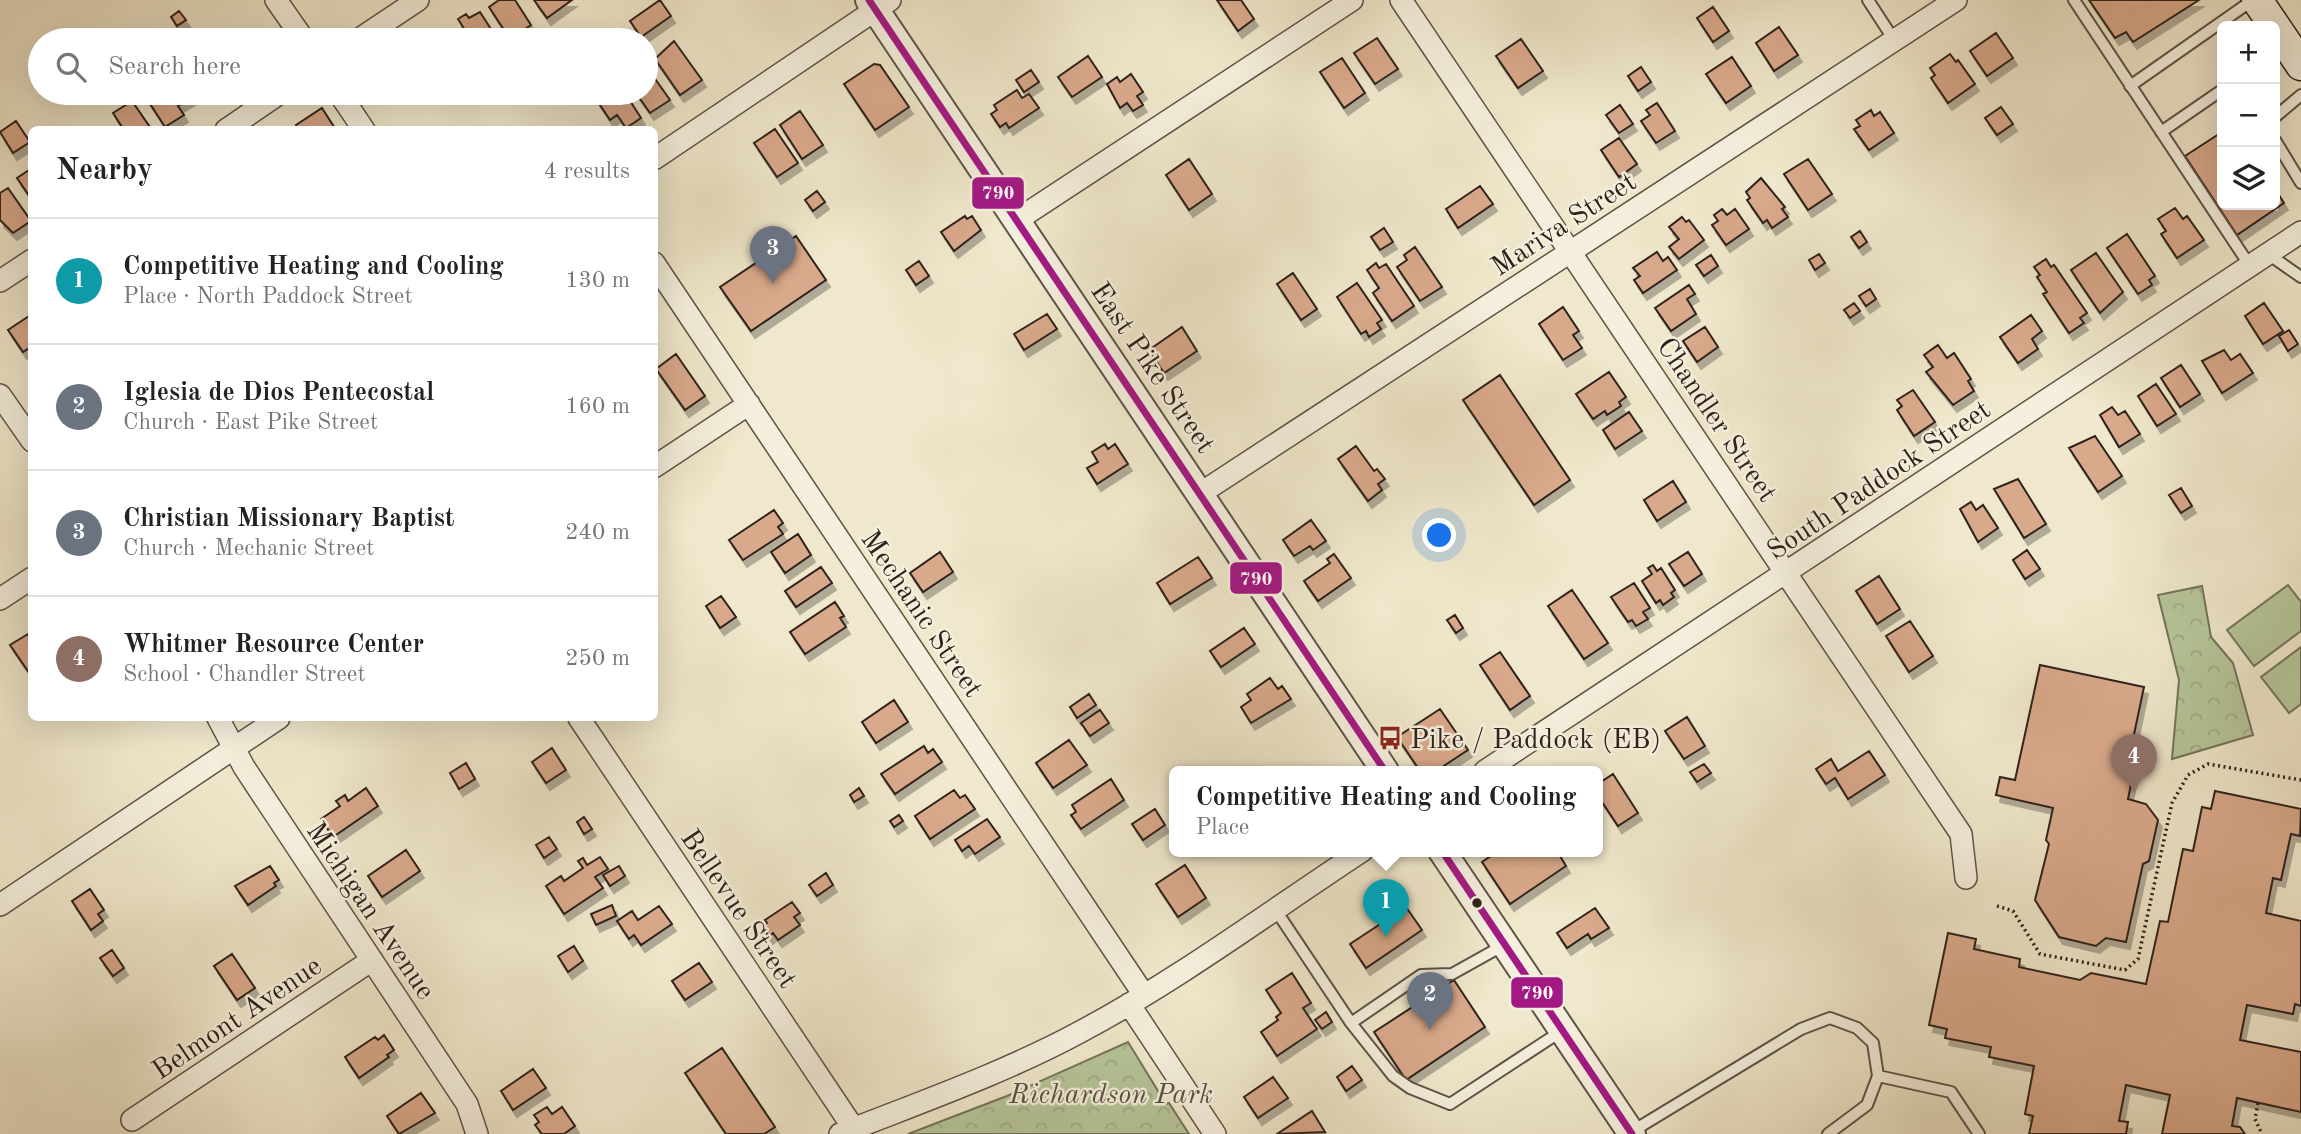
<!DOCTYPE html>
<html lang="en">
<head>
<meta charset="utf-8">
<style>
	:root { --surface:#fff; --page:#f2f2f2; --text:#222; --muted:#767676; --line:#e0e0e0; --accent:#8f2418 }
	body { margin:0; font-family:"Old Standard TT",serif; background:var(--page); color:var(--text) }
	.controls { position:absolute; right:21px; top:21px; display:grid; overflow:hidden; border-radius:10px; box-shadow:0 7px 28px #0002 }
	.controls button { width:63px; height:63px; display:grid; place-items:center; padding:0; border:0; border-bottom:2px solid var(--line); background:var(--surface); color:var(--text); font:35px sans-serif }
	.you { position:absolute; left:1440px; top:536px; width:24px; height:24px; margin:-18px; border:5px solid #fff; border-radius:50%; background:#1a73e8; box-shadow:0 0 0 10px #1a73e833 }
	.badge { display:grid; place-items:center; width:46px; height:46px; border-radius:50%; background:var(--accent); color:#fff; font-size:23px; font-weight:700 }
	.pin { position:absolute; translate:-50% -58px; filter:drop-shadow(0 2px 4px #0008) }
	.pin::after { content:''; position:absolute; top:37px; width:24px; height:21px; background:inherit; clip-path:polygon(0 0,100% 0,50% 100%) }
	.popup { position:absolute; left:1169px; top:766px; width:434px; height:91px; box-sizing:border-box; display:grid; place-content:center; border-radius:10px; background:var(--surface); filter:drop-shadow(0 2px 5px #0005); font-size:23px; white-space:nowrap; color:var(--muted) }
	.popup b { font-size:26px; color:var(--text) }
	.popup::after { content:''; position:absolute; left:50%; top:100%; margin-left:-14px; border:14px solid transparent; border-top-color:var(--surface) }
	.list { margin:0; padding:0; list-style:none }
	h2 { display:flex; justify-content:space-between; align-items:center; height:91px; margin:0; padding:0 28px; font-size:30px }
	h2 small { font-size:23px; font-weight:400; color:var(--muted) }
	.list li { display:grid; grid-template-columns:46px 1fr auto; gap:21px; align-items:center; box-sizing:border-box; height:126px; padding:0 28px; border-top:2px solid var(--line) }
	.list b { display:block; font-size:26px; white-space:nowrap }
	.list p { margin:0; font-size:23px; white-space:nowrap; color:var(--muted) }
	.list em { font-size:23px; font-style:normal; color:var(--muted) }
	.icon { flex:none; width:38px; height:38px; fill:none; stroke:currentColor; stroke-width:2; stroke-linecap:round; stroke-linejoin:round }
	.map { position:relative; flex:none; width:2301px; height:1134px; overflow:hidden }
	.search { position:absolute; background:var(--surface); box-shadow:0 7px 28px #0002; left:28px; top:28px; width:630px; height:77px; display:flex; align-items:center; gap:18px; box-sizing:border-box; padding:0 24px; border-radius:38px; color:var(--muted); font-size:26px }
	.panel { position:absolute; background:var(--surface); box-shadow:0 7px 28px #0002; left:28px; top:126px; width:630px; height:595px; border-radius:10px }
	.map>svg:first-child { display:block }
	.park { fill:url(#park-crowns); stroke:#72745a; stroke-width:2 }
	.pitch { fill:#b6c69a; stroke:#72745a; stroke-width:2 }
	.building { fill:#d9a98b; stroke:#2e211b; stroke-width:2; filter:url(#shadow) }
	.lines { fill:none; stroke-linecap:round; stroke-linejoin:round }
	.service-casing { stroke:#5e5347; stroke-width:14 }
	.minor-casing { stroke:#5e5347; stroke-width:24 }
	.tertiary-casing { stroke:#5e5347; stroke-width:30 }
	.secondary-casing { stroke:#2e211b; stroke-width:33 }
	.path { stroke:#2e211b; stroke-width:3.5; stroke-dasharray:2 3.5; stroke-linecap:butt }
	.service { stroke:#f5f0de; stroke-width:10 }
	.minor { stroke:#f5f0de; stroke-width:21 }
	.tertiary { stroke:#f5f0de; stroke-width:26 }
	.secondary { stroke:#f5f0de; stroke-width:30 }
	.bus-1-casing { stroke:#f5f0de; stroke-width:12 }
	.bus-1 { stroke:#a31984; stroke-width:7 }
	.bus-dot { fill:#2e211b; stroke:#f5f0de; stroke-width:2.5 }
	.labels { text-anchor:middle; stroke-width:5; stroke-linejoin:round; paint-order:stroke }
	.street-label { font-size:28px; fill:#2e211b; stroke:#f5f0de }
	.poi-label { font-size:28px; fill:#2e211b; stroke:#f5f0de; text-anchor:start }
	.park-label { font-size:28px; font-style:italic; fill:#575341; stroke:#f5f0de }
	.line-badge { stroke:#f5f0de; stroke-width:2.5 }
	.badge-label { font-size:19px; text-anchor:middle; font-weight:bold; fill:#fff }
</style>
</head>
<body>
<div class="map">
<svg width="2301" height="1134" viewBox="0 0 2301 1134">
	<defs>
		<pattern id="park-crowns" width="20" height="18" patternUnits="userSpaceOnUse" patternTransform="scale(1.75)"><rect width="20" height="18" fill="#b6c69a"/><path d="M2 6a3 3 0 1 1 6 0M12 15a3 3 0 1 1 6 0" fill="none" stroke="#9daa84"/></pattern>
		<filter id="shadow"><feDropShadow dx="4" dy="7" stdDeviation="0" flood-color="#0004"/></filter>
	</defs>
	<rect width="100%" height="100%" fill="#f0e8cc"/>
	<filter id="stains"><feTurbulence type="fractalNoise" baseFrequency=".00286" numOctaves="4"/><feColorMatrix values="0 0 0 0 .2 0 0 0 0 .09 0 0 0 0 .02 0 0 0 .5 -.17"/></filter>
	<radialGradient id="worn" r=".72"><stop offset=".6" stop-color="#630" stop-opacity="0"/><stop offset="1" stop-color="#630" stop-opacity=".3"/></radialGradient>
	<!-- park -->
	<path class="park" d="M2202,586l9,51 22,26 20,72 -81,24 7,-79 -21,-85z
		M1128,1042l38,62 3,-1 20,31h-281l99,-38z"/>
	<!-- pitch -->
	<path class="pitch" d="M2288,585l13,17v29l-47,35 -27,-36z
		M2301,647v57l-12,9 -28,-36z"/>
	<!-- building -->
	<path class="building" d="M499,0h16l16,25 -21,14 -21,-32z
		M534,0h38l-25,18z
		M660,0l11,16 -30,21 -11,-16z
		M1217,0h24l13,19 -16,12z
		M2089,0h110l-66,42 -7,-10 -11,6z
		M1713,7l16,24 -16,11 -16,-24z
		M179,11l7,9 -9,6 -6,-9z
		M480,12l18,28h-27l-13,-21 8,-5 3,4z
		M1779,27l19,28 -24,16 -18,-28z
		M1996,33l17,25 -26,18 -17,-25z
		M1377,38l21,31 -23,15 -21,-31z
		M1521,39l22,32 -25,17 -22,-32z
		M674,41l28,39 -22,15 -25,-36z
		M1950,54l6,8 2,-2 17,24 -27,19 -17,-25 4,-3 -5,-7z
		M1088,56l14,21 -30,20 -14,-20z
		M1732,57l19,29 -25,17 -20,-29z
		M1342,58l23,35 -21,15 -24,-36z
		M874,64l6,1 29,42 -34,23 -31,-46z
		M646,66l24,34 -20,13 -14,-20h10z
		M1641,67l10,15 -13,9 -10,-15z
		M1031,70l8,12 -15,10 -8,-12z
		M1131,74l12,18 -6,4 6,9 -10,6 -6,-8 -7,5 -13,-24 10,-7 3,5z
		M1017,90l5,8 7,-4 10,14 -30,20 -3,-5 -6,4 -9,-13 6,-4 -3,-5z
		M143,93h47l3,4 -15,9 6,9 -19,12z
		M592,93h33l16,25 -15,10 -9,-13 -7,5z
		M132,101l20,29h-28l-11,-17z
		M1657,103l18,28 -19,12 -15,-22 9,-6 -4,-5z
		M1620,105l13,19 -14,9 -13,-18z
		M2001,107l12,17 -16,11 -12,-17z
		M322,108l14,22h-37l-3,-5z
		M1871,110l3,6 6,-4 14,21 -25,17 -15,-21 6,-3 -4,-6z
		M800,111l23,34 -21,14 -22,-34z
		M16,121l14,21 -17,11 -13,-21z
		M775,129l23,34 -21,14 -23,-34z
		M2222,132v73h53v-16l9,14 -47,32 -52,-79z
		M1619,138l18,26 -18,13 -18,-27z
		M1189,159l23,35 -23,16 -23,-35z
		M1808,159l24,35 -24,16 -24,-36z
		M32,168v32l-15,-22z
		M1761,178l24,29 -3,2 6,8 -16,11 -5,-8 -4,3 -16,-23 3,-2 -4,-6z
		M1480,186l13,18 -35,24 -12,-19z
		M8,188l23,33 -18,12 -13,-13v-27z
		M817,191l8,11 -12,9 -8,-11z
		M2175,208l8,11 4,-3 17,24 -27,18 -16,-24 5,-3 -8,-12z
		M1722,209l5,6 8,-6 14,20 -23,16 -14,-20 6,-4 -4,-6z
		M965,216l2,3 5,-3 9,14 -27,21 -13,-19z
		M1682,217l4,5 3,-2 15,20 -25,19 -10,-12 10,-8 -10,-12z
		M1384,228l9,14 -13,8 -9,-13z
		M1860,231l7,11 -8,6 -8,-11z
		M2127,234l28,42 -6,4 3,5 -14,9 -31,-46z
		M796,236l30,44 -75,51 -31,-44z
		M1415,247l27,40 -22,14 -23,-34 10,-7 -3,-5z
		M1657,252l6,9 5,-4 9,13 -34,23 -9,-13 6,-4 -7,-8z
		M2096,253l27,39 -23,21 -29,-43z
		M1819,254l6,9 -10,7 -6,-10z
		M1711,255l7,11 -14,10 -8,-11z
		M2046,259l5,8 3,-2 33,48 -7,5 4,5 -15,10 -26,-39 4,-2 -10,-15 3,-2 -6,-8z
		M919,261l10,15 -13,9 -10,-15z
		M1376,263l3,5 7,-4 28,42 -22,15 -19,-28 6,-5 -12,-18z
		M1293,273l24,36 -16,11 -24,-36z
		M1357,283l25,37 -5,3 4,6 -12,8 -3,-6 -5,3 -24,-37z
		M1689,285l6,9 -8,5 9,15 -25,17 -16,-23z
		M1870,289l6,10 -10,7 -7,-10z
		M1854,303l6,8 -10,7 -6,-8z
		M2264,303l19,28 -20,13 -18,-28z
		M1563,307l16,24 -6,4 9,13 -19,12 -24,-36z
		M32,314v32l-9,6 -15,-22z
		M1047,314l10,15 -33,21 -10,-16z
		M2031,315l11,16 -10,8 6,10 -20,14 -18,-26z
		M1182,327l15,24 -33,22 -15,-23z
		M1705,327l13,20 -21,15 -14,-21z
		M2289,330l9,14 -10,7 -9,-15z
		M1938,345l9,13 7,-5 17,26 -3,2 6,10 -21,14 -27,-33 7,-5 -9,-12z
		M2224,350l7,10 9,-6 13,19 -31,20 -20,-32z
		M676,354l29,42 -20,14 -29,-41z
		M2181,365l19,29 -20,13 -19,-29z
		M1609,372l17,25 -7,5 2,4 -14,9 -2,-4 -12,8 -17,-25z
		M1500,375l70,105 -36,25 -71,-105z
		M2156,384l20,30 -19,12 -19,-30z
		M1913,390l22,32 -21,14 -17,-26 5,-4 -5,-6z
		M2112,407l6,8 7,-4 15,23 -21,13 -19,-32z
		M1629,412l13,19 -27,18 -12,-19z
		M2095,436l27,40 -24,16 -29,-44z
		M1105,444l3,5 7,-5 13,20 -31,20 -10,-16 11,-6 -6,-10z
		M1356,446l18,25 3,-2 8,10 -7,5 4,6 -14,11 -30,-42z
		M2018,479l28,45 -22,14 -30,-49z
		M1673,481l13,21 -29,19 -13,-21z
		M2181,488l11,18 -11,7 -12,-18z
		M1971,502l5,8 7,-5 15,23 -20,14 -18,-33z
		M774,510l9,13 -5,4 5,7 -40,26 -14,-20z
		M1311,520l15,21 -13,9 -3,-4 -16,10 -11,-16z
		M798,534l13,21 -26,18 -14,-21z
		M2027,550l13,19 -15,10 -12,-19z
		M940,552l13,20 -30,20 -13,-19z
		M1688,552l14,22 -18,12 -15,-22z
		M1334,554l17,24 -33,23 -14,-20 26,-18 -3,-4z
		M1198,557l14,21 -42,26 -13,-21z
		M1653,565l4,6 4,-3 14,22 -4,3 3,4 -11,8 -3,-5 -4,3 -14,-22 10,-7 -4,-6z
		M821,567l11,16 -36,24 -11,-16z
		M1879,576l21,33 -23,15 -21,-33z
		M1634,583l16,25 -7,4 5,7 -12,7 -4,-6 -4,2 -17,-25z
		M1572,590l36,53 -24,16 -36,-53z
		M721,596l15,21 -16,11 -14,-22z
		M835,602l9,14 -4,2 6,9 -41,27 -15,-22z
		M1455,615l8,13 -7,5 -9,-13z
		M1910,621l23,35 -24,16 -23,-36z
		M1244,628l11,16 -34,23 -11,-16z
		M28,634l4,5v38l-22,-32z
		M1500,652l30,44 -20,14 -30,-45z
		M2040,665l104,22 -12,57 7,1 -11,54 18,5 12,16 -9,41 -6,3 -17,78 -20,-4 -10,8 -37,-9 -24,-37 14,-56 -3,-4 7,-32 -57,-13 4,-18 15,3z
		M1270,678l8,11 4,-3 9,13 -40,24 -10,-16 10,-7 -4,-6z
		M1089,694l7,11 -19,13 -7,-11z
		M894,700l14,22 -32,21 -14,-21z
		M1440,709l28,41 -32,21h-16l-23,-34z
		M1100,710l9,13 -19,13 -9,-13z
		M1687,717l18,29 -21,13 -19,-28z
		M1069,740l18,25 -34,23 -17,-25z
		M924,746l4,7 5,-4 9,13 -47,32 -14,-20z
		M552,748l14,22 -20,13 -14,-21z
		M1869,751l16,24 -37,24 -13,-21 -9,6 -10,-15 15,-10 7,12z
		M466,763l9,16 -16,10 -9,-16z
		M1704,764l7,9 -14,9 -7,-10z
		M1613,774l25,39 -20,13 -20,-30v-12z
		M1111,779l13,21 -43,29 -10,-14 5,-3 -4,-7z
		M366,788l12,18 -45,31 -12,-18 19,-13 -4,-5 9,-6 3,6z
		M859,788l5,8 -10,6 -4,-7z
		M954,790l6,8 5,-3 10,14 -45,30 -15,-23z
		M2215,791l86,18 -1,27 -9,-2 -10,46 -8,-2 -7,35 35,8v85l-6,-2 -2,10 -46,-9 -7,35 61,12v60l-64,-14 -5,28 8,1 5,7h-83l8,-39 -44,-10 -7,36 9,1 -2,12h-97l4,-18 -8,-2 9,-48 -45,-9 2,-10 -46,-9 2,-9 -18,-4 19,-92 28,6 -2,10 46,10 -1,8 61,13 11,-7 55,11 14,-63 8,1 15,-73 10,2 9,-44 9,2z
		M1155,809l10,16 -22,15 -11,-16z
		M899,815l4,6 -9,6 -4,-6z
		M584,817l8,12 -8,5 -7,-12z
		M987,819l13,18 -25,17 -6,-8 -7,5 -7,-11z
		M549,837l8,12 -13,9 -8,-13z
		M406,850l14,21 -38,26 -14,-21z
		M1498,851h59l9,15 -56,38 -28,-42z
		M600,857l8,12 -13,8 8,11 -39,26 -18,-28 15,-10 3,5 19,-13 -5,-7 5,-3 4,7z
		M1185,865l21,33 -28,19 -22,-33z
		M270,866l9,14 -5,3 2,3 -28,19 -13,-19z
		M619,866l6,10 -15,10 -7,-11z
		M826,873l7,12 -16,11 -8,-11z
		M90,889l14,21 -6,4 5,7 -12,9 -19,-29z
		M792,902l8,11 -6,4 6,8 -22,15 -5,-7 -4,4 -7,-11 5,-3 -2,-3z
		M612,905l4,11 -20,9 -5,-11z
		M659,906l13,18 -31,21 -7,-10 -5,4 -12,-18 15,-10 6,9z
		M1406,907l16,23 -56,38 -16,-24z
		M1595,908l14,20 -18,11 -3,-5 -21,14 -10,-15z
		M574,946l9,15 -15,11 -10,-16z
		M112,950l12,18 -11,8 -13,-18z
		M232,954l23,34 -18,12 -23,-34z
		M699,963l13,19 -27,18 -13,-19z
		M1292,973l19,30 -8,5 14,21 -40,27 -16,-24 17,-12 -2,-3 5,-4 -15,-23z
		M1454,980l31,47 -79,53 -32,-48z
		M1326,1012l6,10 -10,7 -7,-9z
		M384,1035l10,15 -7,5 2,2 -30,21 -14,-21 30,-20 3,3z
		M722,1048l53,79 -11,7h-38l-41,-61z
		M1352,1066l10,14 -16,11 -9,-14z
		M533,1069l13,19 -33,22 -12,-19z
		M1273,1077l15,21 -30,20 -14,-21z
		M421,1093l14,20 -36,21 -12,-18z
		M547,1107l5,7 10,-7 13,19 -11,8h-22l-7,-9 4,-3 -5,-7z
		M1312,1111l13,21 -48,2z"/>
	<g class="lines">
		<!-- service casing -->
		<g class="service-casing">
			<path id="service" d="M1868,0l26,40
				M2074,0l176,266
				M2130,86l123,-86
				M2275,117l26,-22
				M2161,132l61,-42
				M2275,140l26,43
				M2268,254l33,23
				M1275,909l76,114 42,53 17,12 40,16 113,-74
				M1351,1023l70,-48 31,-1 52,-29
				M1878,1076l73,16 28,42
				M1631,1132l170,-103 29,-11 27,10 16,15 5,33 -11,29 -39,29"/>
		</g>
		<!-- minor casing -->
		<g class="minor-casing">
			<path id="minor" d="M276,0l28,40
				M1401,0l560,834 5,44
				M358,40l60,-40
				M339,93l25,37
				M226,130l54,-37
				M654,159l236,-159
				M1017,220l335,-220
				M654,263l490,732
				M0,281l32,-21
				M0,395l32,46
				M654,467l95,-63
				M1201,493l755,-493
				M0,599l32,-21
				M218,718l26,49 223,337 10,30
				M579,718l275,411
				M1485,771l816,-539
				M0,905l279,-187
				M1129,1004l86,130
				M132,1120l240,-160
				M840,1134c81,-32 164,-61 240,-102 98,-52 189,-120 282,-181"/>
		</g>
		<!-- tertiary casing -->
		<g class="tertiary-casing">
			<path id="tertiary" d="M869,0l516,771
				M1442,851l190,283"/>
		</g>
		<!-- secondary casing -->
		<g class="secondary-casing">
			<path id="secondary" d="M2257,0l44,65"/>
		</g>
		<!-- path -->
		<path class="path" d="M1997,906l16,5 27,43 85,16 13,-11 34,-156 16,-28 20,-11 93,16
			M2258,1103l-3,16 7,15"/>
		<!-- service -->
		<use href="#service" class="service"/>
		<!-- minor -->
		<use href="#minor" class="minor"/>
		<!-- tertiary -->
		<use href="#tertiary" class="tertiary"/>
		<!-- secondary -->
		<use href="#secondary" class="secondary"/>
		<!-- bus-1 casing -->
		<g class="bus-1-casing">
			<path id="bus-1" d="M869,0l516,771
				M1442,851l190,283"/>
		</g>
		<!-- bus-1 -->
		<use href="#bus-1" class="bus-1"/>
	</g>
	<!-- icons -->
	<defs>
		<g id="bus-bare" transform="scale(1.89)"><path d="M-5-6H5V4H4V6H2V4H-2V6H-4V4H-5ZM-3.5-4V0h7V-4ZM-3.5 1.2v1.5H-2V1.2ZM2 1.2v1.5H3.5V1.2Z" fill="#8f2418" stroke="#f5f0de" stroke-width="2.5" paint-order="stroke"/></g>
	</defs>
	<g fill-rule="evenodd">
		<use href="#bus-bare" x="1390" y="738"/>
	</g>
	<!-- markers -->
	<circle class="bus-dot" cx="1477" cy="903" r="6"/>
	<g class="labels">
		<!-- street labels -->
		<g class="street-label">
			<text transform="translate(1563 223) rotate(-33)" y="10">Mariva Street</text>
			<text transform="translate(1154 367) rotate(56)" y="10">East Pike Street</text>
			<text transform="translate(1718 419) rotate(56)" y="10">Chandler Street</text>
			<text transform="translate(1878 479) rotate(-34)" y="10">South Paddock Street</text>
			<text transform="translate(923 613) rotate(56)" y="10">Mechanic Street</text>
			<text transform="translate(740 908) rotate(56)" y="10">Bellevue Street</text>
			<text transform="translate(372 910) rotate(56)" y="10">Michigan Avenue</text>
			<text transform="translate(236 1017) rotate(-34)" y="10">Belmont Avenue</text>
		</g>
		<!-- poi labels -->
		<g class="poi-label">
			<text x="1410" y="748">Pike / Paddock (EB)</text>
		</g>
		<!-- park labels -->
		<g class="park-label">
			<text x="1111" y="1103">Richardson Park</text>
		</g>
	</g>
	<g class="line-badge">
		<rect x="971" y="176" width="54" height="34" rx="7" fill="#a31984"/>
		<rect x="1229" y="561" width="54" height="34" rx="7" fill="#a31984"/>
		<rect x="1510" y="976" width="54" height="33" rx="7" fill="#a31984"/>
	</g>
	<g class="badge-label">
		<text x="998" y="199">790</text>
		<text x="1256" y="585">790</text>
		<text x="1537" y="999">790</text>
	</g>
	<rect width="100%" height="100%" filter="url(#stains)"/>
	<rect width="100%" height="100%" fill="url(#worn)"/>
</svg>
<div class="controls">
<button>+</button>
<button>−</button>
<button><svg class="icon" aria-label="layers" viewBox="0 0 24 24"><path d="M12 4l9 5-9 5-9-5zM3 14l9 5 9-5"/></svg></button>
</div>
<div class="you"></div>
<div class="pin badge" style="left:1386px;top:937px;background:#0f9aa8">1</div>
<div class="popup"><b>Competitive Heating and Cooling</b>Place</div>
<div class="pin badge" style="left:1430px;top:1030px;background:#6b7280">2</div>
<div class="pin badge" style="left:773px;top:284px;background:#6b7280">3</div>
<div class="pin badge" style="left:2134px;top:792px;background:#8d6e63">4</div>
<div class="search"><svg class="icon" aria-label="search" viewBox="0 0 24 24"><circle cx="10" cy="10" r="6"/><path d="M15 15l6 6"/></svg>Search here</div>
<section class="panel">
<h2>Nearby<small>4 results</small></h2>
<ul class="list">
<li><span class="badge" style="background:#0f9aa8">1</span><div><b>Competitive Heating and Cooling</b><p>Place · North Paddock Street</p></div><em>130 m</em></li>
<li><span class="badge" style="background:#6b7280">2</span><div><b>Iglesia de Dios Pentecostal</b><p>Church · East Pike Street</p></div><em>160 m</em></li>
<li><span class="badge" style="background:#6b7280">3</span><div><b>Christian Missionary Baptist</b><p>Church · Mechanic Street</p></div><em>240 m</em></li>
<li><span class="badge" style="background:#8d6e63">4</span><div><b>Whitmer Resource Center</b><p>School · Chandler Street</p></div><em>250 m</em></li>
</ul>
</section>
</div>
</body>
</html>
